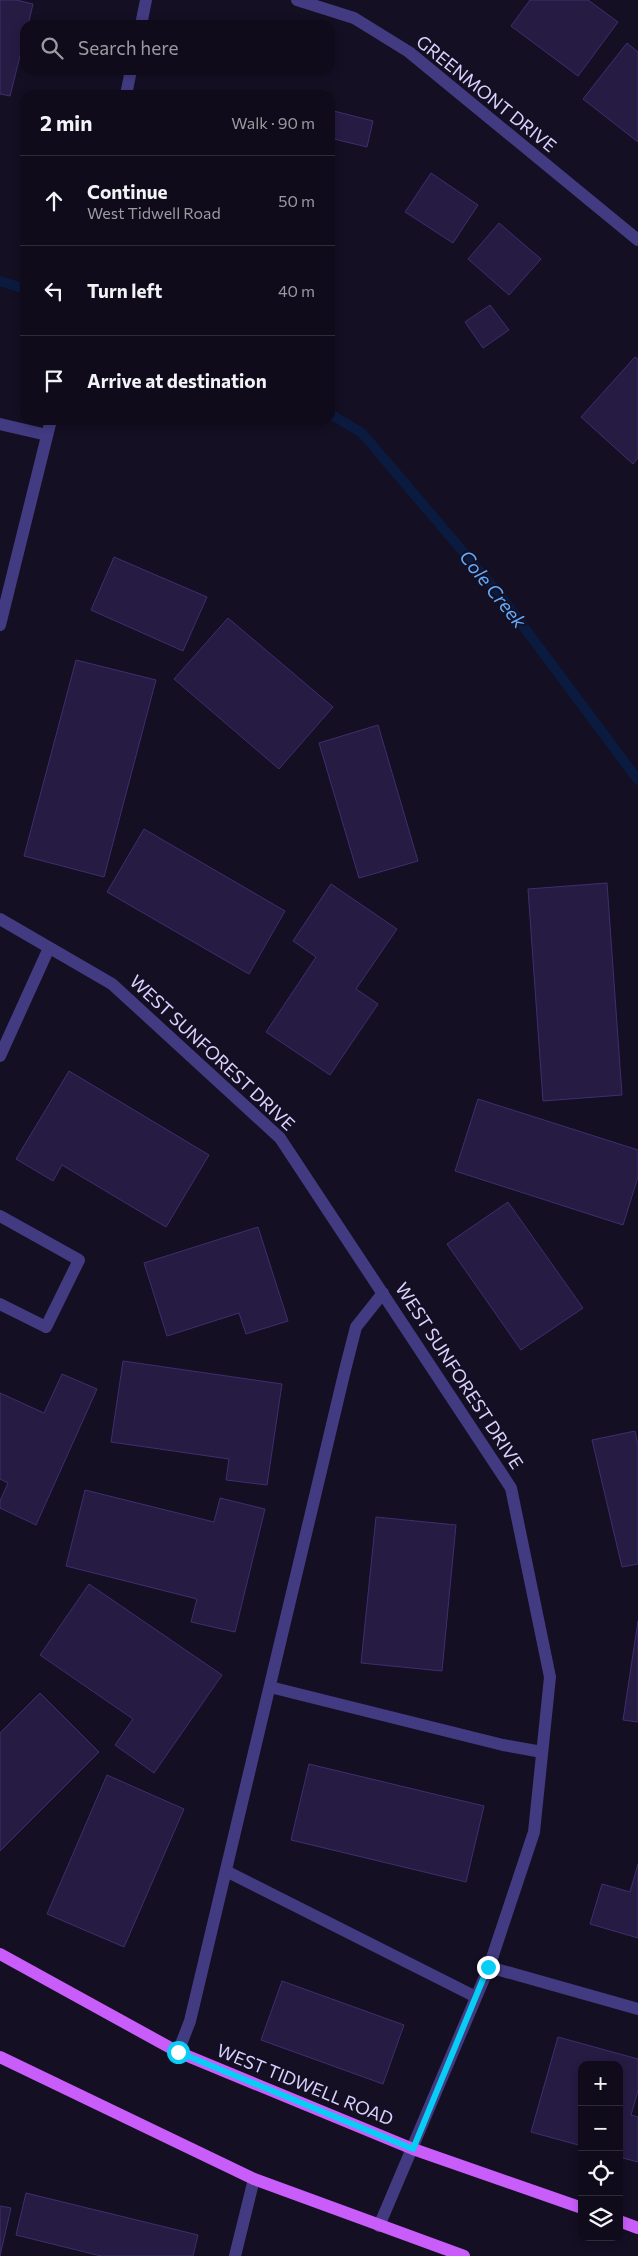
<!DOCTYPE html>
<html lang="en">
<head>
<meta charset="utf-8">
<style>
	:root { --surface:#0f0b1a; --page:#181423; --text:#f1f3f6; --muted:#9b9ba2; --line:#2f2b39 }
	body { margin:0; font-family:Commissioner,sans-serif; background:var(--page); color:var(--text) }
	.controls { position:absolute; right:15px; bottom:15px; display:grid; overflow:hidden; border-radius:10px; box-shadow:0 2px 8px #0003 }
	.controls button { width:45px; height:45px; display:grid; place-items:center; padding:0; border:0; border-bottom:1px solid var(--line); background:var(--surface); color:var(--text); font:25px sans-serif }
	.stop { position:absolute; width:15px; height:15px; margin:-11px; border:4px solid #08cdf4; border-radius:50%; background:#fff }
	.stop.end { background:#08cdf4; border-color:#fff; box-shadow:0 1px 5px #0008 }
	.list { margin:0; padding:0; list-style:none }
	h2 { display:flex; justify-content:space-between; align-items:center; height:65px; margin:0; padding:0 20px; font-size:21px }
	h2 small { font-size:16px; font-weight:400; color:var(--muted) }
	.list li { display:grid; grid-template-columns:32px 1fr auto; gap:15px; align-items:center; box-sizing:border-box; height:90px; padding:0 20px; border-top:1px solid var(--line) }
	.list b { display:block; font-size:19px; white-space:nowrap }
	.list p { margin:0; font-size:16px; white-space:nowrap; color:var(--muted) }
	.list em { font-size:16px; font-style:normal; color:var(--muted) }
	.icon { flex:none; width:28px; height:28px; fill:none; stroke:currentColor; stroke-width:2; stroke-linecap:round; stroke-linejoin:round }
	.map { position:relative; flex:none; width:638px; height:2256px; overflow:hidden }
	.search { position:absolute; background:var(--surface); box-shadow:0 2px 8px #0003; left:20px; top:20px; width:315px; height:55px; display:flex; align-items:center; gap:12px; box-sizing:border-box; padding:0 18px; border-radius:15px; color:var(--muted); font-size:19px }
	.panel { position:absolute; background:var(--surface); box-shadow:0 2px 8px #0003; left:20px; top:90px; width:315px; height:335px; border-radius:15px }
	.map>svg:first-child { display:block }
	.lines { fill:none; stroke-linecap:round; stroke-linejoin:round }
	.stream { stroke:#0b1b40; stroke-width:10 }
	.building { fill:#261b43; stroke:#3f2e6f }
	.minor { stroke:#423b81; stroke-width:12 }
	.major { stroke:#c95dfa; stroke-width:12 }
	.route { stroke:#08cdf4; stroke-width:6 }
	.labels { text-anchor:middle; stroke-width:4; stroke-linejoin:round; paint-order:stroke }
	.street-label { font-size:18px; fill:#dad2fe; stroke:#140f23 }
	.water-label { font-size:19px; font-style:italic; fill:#64abfa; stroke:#140f23 }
</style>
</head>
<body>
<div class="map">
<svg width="638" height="2256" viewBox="0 0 638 2256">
	<rect width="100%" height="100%" fill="#140f23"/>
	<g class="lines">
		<!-- stream -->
		<path class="stream" d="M0,281l25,8
			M330,414l32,19 138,162 138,185"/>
	</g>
	<!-- building -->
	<path class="building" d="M0,0h16l17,4 -5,21h-3v11l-15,60 -10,-2z
		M530,0h58l30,22 -40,54 -67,-50z
		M627,43l11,9v90l-55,-43z
		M330,110l43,11 -6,26 -37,-9z
		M431,173l47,32 -25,38 -48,-31z
		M499,223l42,36 -32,36 -41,-36z
		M490,305l19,25 -26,18 -18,-26z
		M635,357l3,2v99l-5,6 -52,-47z
		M114,557l93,40 -24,54 -92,-41z
		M228,618l105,89 -54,62 -105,-90z
		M76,660l80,20 -52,197 -80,-21z
		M378,725l40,136 -59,17 -40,-135z
		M144,829l141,82 -36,63 -142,-82z
		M607,883l15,212 -79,6 -15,-212z
		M331,884l66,45 -41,60 22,15 -48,71 -64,-43 50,-75 -23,-16z
		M69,1071l140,84 -43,72 -104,-62 -9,16 -37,-22z
		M478,1099l160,51v27l-15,48 -168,-54z
		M508,1202l75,106 -62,42 -74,-106z
		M258,1227l30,94 -42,13 -7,-21 -72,23 -23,-73z
		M123,1361l159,23 -15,101 -41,-5 3,-21 -118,-17z
		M62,1374l35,15 -61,136 -36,-17v-7l8,-18 -8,-4v-86l44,20z
		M635,1431l3,14v119l-16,3 -30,-127z
		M85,1490l129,32 6,-24 45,11 -30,123 -44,-10 6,-23 -131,-33z
		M376,1517l80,8 -14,146 -81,-8z
		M89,1584l133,91 -68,98 -39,-28 18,-26 -93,-64z
		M638,1621v101l-15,-2z
		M40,1693l59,59 -99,99v-118z
		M309,1764l175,42 -18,76 -175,-42z
		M107,1775l77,34 -60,138 -77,-33z
		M638,1864v74l-48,-14 12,-40 28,8z
		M282,1981l122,44 -21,59 -122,-44z
		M558,2037l80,22v32l-7,24 7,2v45l-19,-5v-92h-37v81l-51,-14z
		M26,2193l172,42 -5,21h-92l-85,-21z
		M0,2206l11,2 -11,48z"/>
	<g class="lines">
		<!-- minor -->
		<path class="minor" d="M297,0l57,18 55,34 229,188
			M141,25l5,-25
			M126,95l5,-25
			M0,424l47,11
			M0,625l51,-205
			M0,919l112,65 168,154 231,350 39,189 -16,155 -45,135 -110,259
			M0,1056l49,-108
			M0,1216l79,44 -33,67 -46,-23
			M270,1687l233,58 39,7
			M226,1871l250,126
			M489,1967l149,42
			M178,2052l12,-31 155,-651 11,-43 27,-34
			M235,2256l19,-77"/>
		<!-- major -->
		<path class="major" d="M0,1954l178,98 235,97 169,59
			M0,2057l254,122 210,77
			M619,2221l19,7"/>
	</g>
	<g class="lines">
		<!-- route -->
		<path class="route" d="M178,2052l235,97 75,-182"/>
	</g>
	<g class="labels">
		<!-- street labels -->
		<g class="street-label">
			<text transform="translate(486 94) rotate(39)" y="6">GREENMONT DRIVE</text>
			<text transform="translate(212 1053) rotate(43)" y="6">WEST SUNFOREST DRIVE</text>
			<text transform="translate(459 1376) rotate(57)" y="6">WEST SUNFOREST DRIVE</text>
			<text transform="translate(305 2085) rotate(22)" y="6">WEST TIDWELL ROAD</text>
		</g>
		<!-- water labels -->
		<g class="water-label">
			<text transform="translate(493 589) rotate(51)" y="7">Cole Creek</text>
		</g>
	</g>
</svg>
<div class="controls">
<button>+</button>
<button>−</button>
<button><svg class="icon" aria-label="locate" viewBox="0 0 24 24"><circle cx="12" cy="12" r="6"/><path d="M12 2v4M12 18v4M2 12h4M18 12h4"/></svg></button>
<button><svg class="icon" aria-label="layers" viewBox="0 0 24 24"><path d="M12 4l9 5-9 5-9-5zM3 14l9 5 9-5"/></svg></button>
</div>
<div class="stop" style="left:178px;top:2052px"></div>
<div class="stop end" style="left:488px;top:1967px"></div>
<div class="search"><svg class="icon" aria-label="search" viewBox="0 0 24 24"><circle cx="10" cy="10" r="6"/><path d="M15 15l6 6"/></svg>Search here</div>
<section class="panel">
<h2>2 min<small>Walk · 90 m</small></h2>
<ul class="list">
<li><svg class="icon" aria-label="ahead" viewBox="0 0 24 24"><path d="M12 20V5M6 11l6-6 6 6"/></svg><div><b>Continue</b><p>West Tidwell Road</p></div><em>50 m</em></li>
<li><svg class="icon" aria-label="left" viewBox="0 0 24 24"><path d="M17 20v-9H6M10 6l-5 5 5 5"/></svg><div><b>Turn left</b></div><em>40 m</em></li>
<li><svg class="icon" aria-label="arrive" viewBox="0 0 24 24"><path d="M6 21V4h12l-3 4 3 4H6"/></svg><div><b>Arrive at destination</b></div></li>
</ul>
</section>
</div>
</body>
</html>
